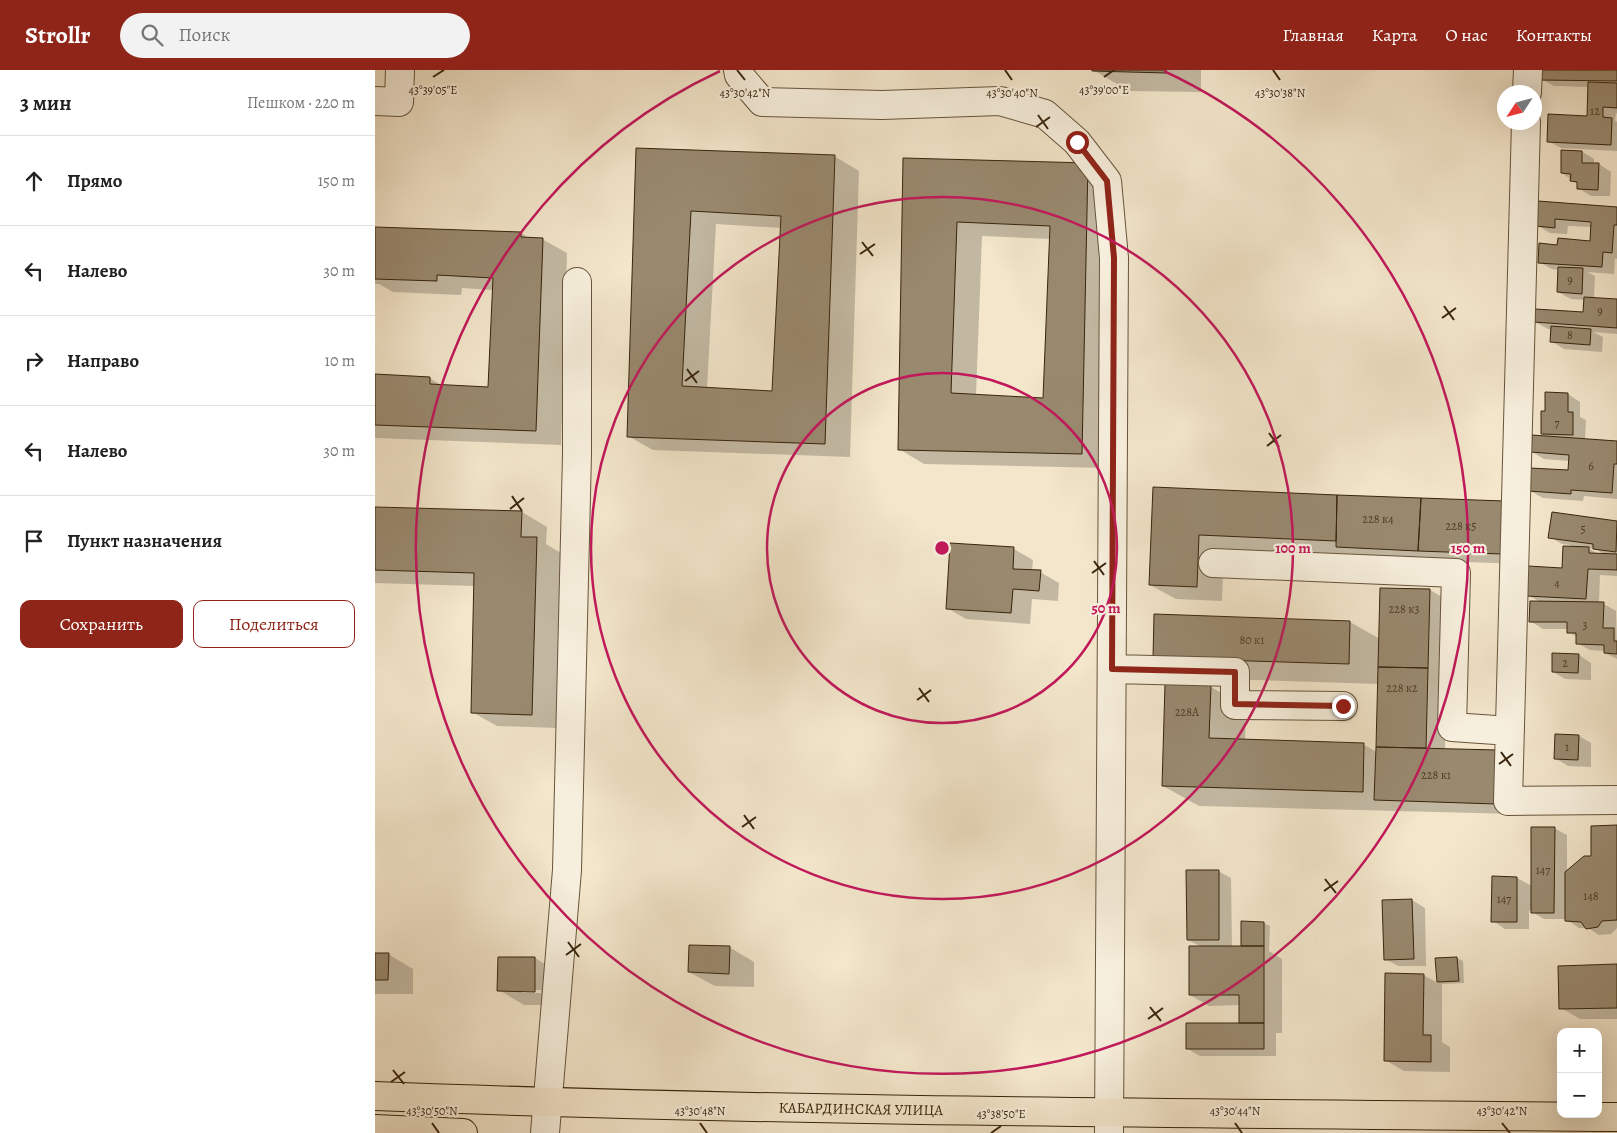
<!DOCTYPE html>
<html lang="ru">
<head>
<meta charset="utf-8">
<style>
	:root { --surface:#fff; --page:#f2f2f2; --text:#222; --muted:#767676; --line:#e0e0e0; --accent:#8f2418 }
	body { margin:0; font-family:Alegreya,serif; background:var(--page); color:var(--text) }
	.controls { position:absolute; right:15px; bottom:15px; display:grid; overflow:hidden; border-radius:10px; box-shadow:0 5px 20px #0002 }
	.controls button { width:45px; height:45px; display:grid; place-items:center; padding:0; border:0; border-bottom:1px solid var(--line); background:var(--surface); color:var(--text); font:25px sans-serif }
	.compass { position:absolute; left:1122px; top:15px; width:45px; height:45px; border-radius:50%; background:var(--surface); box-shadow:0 5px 20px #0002; rotate:234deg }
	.stop { position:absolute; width:15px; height:15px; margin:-11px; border:4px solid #8f2418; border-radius:50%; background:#fff }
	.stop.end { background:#8f2418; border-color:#fff; box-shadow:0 1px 5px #0008 }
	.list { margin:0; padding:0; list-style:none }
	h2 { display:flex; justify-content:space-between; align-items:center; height:65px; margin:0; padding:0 20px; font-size:21px }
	h2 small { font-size:16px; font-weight:400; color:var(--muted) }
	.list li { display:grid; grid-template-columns:32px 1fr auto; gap:15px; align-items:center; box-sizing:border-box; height:90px; padding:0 20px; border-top:1px solid var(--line) }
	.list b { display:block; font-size:19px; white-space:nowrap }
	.list em { font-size:16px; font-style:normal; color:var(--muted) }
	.actions { display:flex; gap:10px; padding:15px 20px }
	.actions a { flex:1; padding:11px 0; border:1px solid var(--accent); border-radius:10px; text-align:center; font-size:18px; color:var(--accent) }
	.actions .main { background:var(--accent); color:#fff }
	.icon { flex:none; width:28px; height:28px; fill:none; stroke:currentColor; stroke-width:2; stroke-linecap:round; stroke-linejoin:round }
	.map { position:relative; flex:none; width:1242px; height:1063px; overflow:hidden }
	header { display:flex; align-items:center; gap:30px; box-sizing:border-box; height:70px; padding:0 25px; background:var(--accent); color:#fff }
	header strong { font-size:24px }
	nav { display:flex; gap:28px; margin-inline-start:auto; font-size:18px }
	.search { width:350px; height:45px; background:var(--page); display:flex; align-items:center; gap:12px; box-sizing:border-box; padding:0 18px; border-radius:28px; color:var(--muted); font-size:19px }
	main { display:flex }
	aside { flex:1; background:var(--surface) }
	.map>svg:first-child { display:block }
	.shadow { fill:#0003; fill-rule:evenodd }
	.building { fill:#99896f; stroke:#38240b; fill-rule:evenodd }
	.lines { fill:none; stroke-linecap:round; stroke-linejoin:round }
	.minor-casing { stroke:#67543b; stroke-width:30 }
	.major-casing { stroke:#38240b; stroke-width:30 }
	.minor { stroke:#f7efdd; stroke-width:28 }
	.major { stroke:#f3e6cb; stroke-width:28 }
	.route { stroke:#8f2418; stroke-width:6 }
	.ticks { fill:none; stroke:#38240b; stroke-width:2 }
	.ring { fill:none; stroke:#c2185b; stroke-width:2.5 }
	.labels { text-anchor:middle; stroke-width:4.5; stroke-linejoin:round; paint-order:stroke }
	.number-label { font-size:12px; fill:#503d24 }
	.street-label { font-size:15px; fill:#38240b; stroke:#f7efdd }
	.ticks-label { font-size:12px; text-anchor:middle; fill:#38240b; stroke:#f7efdd; stroke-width:4.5; stroke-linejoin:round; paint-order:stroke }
	.centre { fill:#c2185b; stroke:#f7efdd; stroke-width:2.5 }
	.ring-label { font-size:15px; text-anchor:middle; font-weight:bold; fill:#c2185b; stroke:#f7efdd; stroke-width:4.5; stroke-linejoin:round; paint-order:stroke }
</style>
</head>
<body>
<header>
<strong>Strollr</strong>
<div class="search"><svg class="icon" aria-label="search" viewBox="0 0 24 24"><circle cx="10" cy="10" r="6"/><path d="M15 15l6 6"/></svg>Поиск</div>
<nav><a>Главная</a><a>Карта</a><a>О нас</a><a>Контакты</a></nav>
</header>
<main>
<aside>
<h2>3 мин<small>Пешком · 220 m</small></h2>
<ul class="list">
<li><svg class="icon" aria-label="ahead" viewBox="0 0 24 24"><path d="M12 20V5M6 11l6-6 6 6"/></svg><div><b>Прямо</b></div><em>150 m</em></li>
<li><svg class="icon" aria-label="left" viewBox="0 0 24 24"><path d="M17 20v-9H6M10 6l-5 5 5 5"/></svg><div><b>Налево</b></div><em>30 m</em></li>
<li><svg class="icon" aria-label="right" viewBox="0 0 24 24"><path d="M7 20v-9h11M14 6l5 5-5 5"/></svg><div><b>Направо</b></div><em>10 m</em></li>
<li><svg class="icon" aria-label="left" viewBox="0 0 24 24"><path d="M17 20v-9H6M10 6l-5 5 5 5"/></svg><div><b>Налево</b></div><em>30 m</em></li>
<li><svg class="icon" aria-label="arrive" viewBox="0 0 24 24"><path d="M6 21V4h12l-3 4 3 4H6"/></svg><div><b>Пункт назначения</b></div></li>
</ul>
<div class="actions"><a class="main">Сохранить</a><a>Поделиться</a></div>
</aside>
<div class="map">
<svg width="1242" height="1063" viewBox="0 0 1242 1063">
	<rect width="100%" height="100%" fill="#f3e6cb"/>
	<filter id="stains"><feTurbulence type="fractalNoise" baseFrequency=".004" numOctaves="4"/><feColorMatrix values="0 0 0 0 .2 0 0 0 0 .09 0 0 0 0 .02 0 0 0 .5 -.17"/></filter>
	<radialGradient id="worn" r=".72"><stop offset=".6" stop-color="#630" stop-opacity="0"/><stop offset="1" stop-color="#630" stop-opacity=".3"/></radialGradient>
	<!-- shadow -->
	<path class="shadow" d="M718,0h108v22l-72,-1z
		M1242,0v44l-1,-1 -1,8 2,1v29l-56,-3 -13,-7 40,-24 1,-30 -35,-1 -13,-7z
		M263,79l196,7 25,15 -9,286 -197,-7 -25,-14zM341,154l66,4 -9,164 -66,-4z
		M1206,81l13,8v5h5l12,8 -1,24h-19l-13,-8v-4l-16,-11z
		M529,90l209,18 -6,290 -183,-4 -25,-15zM607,166l69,3 -7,160 -68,-3z
		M1164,133l78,5v51l-2,-1 -1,16 -27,-2 8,4 -1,23 23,1v34l-24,-2 10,5 -1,15 -38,-3 -13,-8 1,-12h-4l-13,-7 49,-8 1,-14 -14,-1 -13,-7 1,-22 -7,-1 -13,-7 19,-16 33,-4 1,-15 -24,-1 -1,8 -17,-1 -12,-7z
		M0,158l146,5 8,5 13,1 25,14 -6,192 -186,-7v-62l55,2 12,8 47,2 4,-98 -31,-2 -1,7 -68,-3 -14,-8h-4z
		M1193,324l12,8v15l6,3 -1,20 32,2v57l-33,-3 -1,5 -40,-3 -13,-7 39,-19 1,-11 -26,-2 -12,-7 16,-15 -6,-3 4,-22z
		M779,419l350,14 17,61 -165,-6 -6,-4 -126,-5 -2,52 -46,-2 -26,-14z
		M0,438l147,4 25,15 -1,17 15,9 -4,175 -60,-2 -25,-14 3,-126 -100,-3z
		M1178,444l64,8v54l-17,-1 -1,28 5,1 12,7 1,48 -12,-6v-2l-15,-1 -13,-7 1,-6 -10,-5v-3h-25l-13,-8 10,-19 -12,-7 35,-26 7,-22v-2l-8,-1 -12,-7zM1213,478l7,1 11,6h-6z
		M576,475l63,4 19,11 -1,11 8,1 19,11 -1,18 -26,-2 -2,25 -64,-5 -19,-11z
		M1055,520l19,11 -4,149 70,64 -316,-8 -36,-20 48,-99 35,20 -1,34 119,4 13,7 2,-68 -189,-6 160,-56 30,17z
		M1204,585l12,8v17l-26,-1 -12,-7z
		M1204,666l12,7v24l-23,-1 -13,-8z
		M1242,757v101l-6,6 -12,1 -11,-7h-9l-13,-9h-22l-15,-9v19h-24l-12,-8v-44l24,1 15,8 22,-58 13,7v37l26,-15z
		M843,801l13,7 1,70h14l18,-25 6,3 -1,25 13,8v74h-6v23h-76l-12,-7 56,-25 -4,-19 -31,1 -19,-11 12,-48 -14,-7z
		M1037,830l13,8 1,58h-28l-13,-7 -1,-58z
		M354,877l25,15v25l-39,-1 -26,-14z
		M0,884h13l25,15v25h-38z
		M124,888h36l25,15v32h-36l-25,-15zM147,920h19v3h-19z
		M1082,888l6,3 1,22 -22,1v58l8,5v25l-46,-1 -19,-11 38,-85 15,8 -1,-24z
		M1242,896v53h-37l-19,-11z"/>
	<!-- building -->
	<path class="building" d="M717,0h74v3l-74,-2z
		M1165,0h77v11l-77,-1z
		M1213,12l29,1v25l-14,-1v10l9,1 -1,27 -64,-3 1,-28 39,2z
		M261,78l199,7 -10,289 -198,-7zM316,141l90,5 -9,175 -90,-5z
		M1186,80l21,1v12h17l-1,27 -21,-1v-7l-7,-1 1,-7 -10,-1z
		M528,88l185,5 -6,291 -184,-4zM582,152l93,4 -7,172 -92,-5z
		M1163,131l79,6v18h-3l-2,28 -9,-1 -1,15 -64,-4 1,-20 18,2 1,-7 32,3 1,-19 -36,-3v9l-19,-2z
		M0,157l146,5v5l22,1 -7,193 -161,-6v-51l55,3v7l58,3 5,-109 -56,-3v6l-62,-2z
		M1183,197l25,1 -1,26 -25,-2z
		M1209,227l33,2v29l-83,-6 1,-13 48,3z
		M1176,256l40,3 -1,16 -40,-3z
		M1170,322l23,1v19h5v23l-32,-1v-23h4z
		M1157,365l85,6v23h-3l-2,29 -41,-3v4l-42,-3 1,-23 38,2 1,-15 -38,-3z
		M778,417l184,8 -1,46 -137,-6 -2,52 -48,-2z
		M962,425l84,3 -3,53 -82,-4z
		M1046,428l83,3 -2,53 -84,-3z
		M0,437l147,4 -1,26h16l-5,178 -61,-2 3,-140 -99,-3z
		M1177,442l65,9 -1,31 -23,-3v-5l-45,-6z
		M575,473l64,4 -1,22 28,1 -2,21 -26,-2 -2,24 -65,-4z
		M1188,476l26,1v6l28,1v16l-29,-1 -2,30 -60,-3 2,-30 34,2z
		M1005,518l50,1 -2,79 -50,-1z
		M1155,531l74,1 -1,26h11v13h3v13l-13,-1v-8l-28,-1v-11h-9v-11h-38z
		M779,544l196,7 -1,43 -196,-6z
		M1177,583l27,1 -1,19 -26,-1z
		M1003,597l50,1 -2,80 -50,-1z
		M790,614l46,1 -2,53 155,5 -1,49 -201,-6z
		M1180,664l24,1 -1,25 -24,-1z
		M1001,677l121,3 -1,54 -122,-4z
		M1242,755v95l-15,1 -4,6 -12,2 -5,-7 -16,-1v-49l19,-16h7v-30z
		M1156,757h24l-1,86h-23z
		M811,800h33v70h-32z
		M1117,806l25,1v45h-26z
		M1037,829l2,60 -30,1 -2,-60z
		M866,851l23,1v24h-23z
		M314,875l41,1 -1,28 -41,-2z
		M814,876h75v77h-25v-28h-50z
		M0,883h14l-1,27h-13z
		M123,887h37v35l-38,-1z
		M1082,887l2,24 -22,1 -2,-24z
		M1242,894v44l-58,1 -1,-43z
		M1010,903l39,1 -1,61h8v27l-47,-1z
		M811,953h78v26h-78z"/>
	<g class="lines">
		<!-- minor casing -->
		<g class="minor-casing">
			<path id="minor" d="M363,0l1,5 23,27 120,3 118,-4 45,13 32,28 30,39 7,77 -5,875
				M1152,22l1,-22
				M0,31l24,1 1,-32
				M1151,52l-18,679 109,-1
				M838,493l243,10 -4,154 58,4
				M737,599l123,3v33l108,1
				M170,1063l22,-263 10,-416v-172"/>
		</g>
		<!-- major casing -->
		<g class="major-casing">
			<g id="major">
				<path id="s1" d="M0,1026c414,16 828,17 1242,21"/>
				<path d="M0,1059l88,4"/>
			</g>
		</g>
		<!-- minor -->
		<use href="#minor" class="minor"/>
		<!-- major -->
		<use href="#major" class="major"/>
	</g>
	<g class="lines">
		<!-- route -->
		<path class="route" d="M702,72l30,39 7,77 -2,411 123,3v32l108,2"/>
	</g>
	<!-- ticks -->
	<path class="ticks" d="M362,0l8,10M630,0l7,10M898,0l7,10M58,7l11,-7M729,7l10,-7M663,45l10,14M661,57l14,-10M487,172l11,14M485,184l15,-10M1069,236l10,14M1067,248l14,-10M312,299l10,14M310,311l14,-10M894,363l10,14M892,376l14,-11M137,426l10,15M135,439l14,-11M719,491l10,14M717,503l14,-10M544,618l10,14M542,630l14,-10M1126,682l10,14M1124,694l14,-10M369,745l10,14M367,757l14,-10M950,809l11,14M949,821l14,-10M193,872l11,15M191,885l15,-11M775,937l11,14M773,949l15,-11M18,1000l11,14M16,1012l14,-10M57,1053l7,10M325,1053l7,10M860,1053l7,10M1127,1053l8,10M616,1063l10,-7"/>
	<!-- distance rings -->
	<g class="ring">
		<circle cx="567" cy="478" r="175"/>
		<circle cx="567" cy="478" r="351"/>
		<path d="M789 1A526 526 0 1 1 345 1"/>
	</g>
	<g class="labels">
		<!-- number labels -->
		<g class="number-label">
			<text x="1220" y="45">12</text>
			<text x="1195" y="214">9</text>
			<text x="1225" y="245">9</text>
			<text x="1195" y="269">8</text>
			<text x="1182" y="357">7</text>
			<text x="1216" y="400">6</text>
			<text x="1003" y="453">228 к4</text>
			<text x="1086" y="460">228 к5</text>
			<text x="1208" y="463">5</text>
			<text x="1182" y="517">4</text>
			<text x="1029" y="543">228 к3</text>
			<text x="1210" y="559">3</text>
			<text x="877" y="574">80 к1</text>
			<text x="1190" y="597">2</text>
			<text x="1027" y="622">228 к2</text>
			<text x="812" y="646">228А</text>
			<text x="1192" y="681">1</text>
			<text x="1061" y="709">228 к1</text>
			<text x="1168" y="804">147</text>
			<text x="1216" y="830">148</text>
			<text x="1129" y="833">147</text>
		</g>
		<!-- street labels -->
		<g class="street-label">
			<text dy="5" stroke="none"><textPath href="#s1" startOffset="486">КАБАРДИНСКАЯ УЛИЦА</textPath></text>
		</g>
	</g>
	<g class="ticks-label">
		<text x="58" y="24">43°39'05"E</text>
		<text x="729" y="24">43°39'00"E</text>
		<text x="370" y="27">43°30'42"N</text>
		<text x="637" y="27">43°30'40"N</text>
		<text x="905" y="27">43°30'38"N</text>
		<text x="57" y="1045">43°30'50"N</text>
		<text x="325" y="1045">43°30'48"N</text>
		<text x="860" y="1045">43°30'44"N</text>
		<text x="1127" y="1045">43°30'42"N</text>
		<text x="626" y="1048">43°38'50"E</text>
	</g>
	<circle cx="567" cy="478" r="8" class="centre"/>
	<g class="ring-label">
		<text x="918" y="483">100 m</text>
		<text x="1093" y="483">150 m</text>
		<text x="731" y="543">50 m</text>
	</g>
	<rect width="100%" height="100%" filter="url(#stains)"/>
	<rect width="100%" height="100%" fill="url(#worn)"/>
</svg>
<div class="controls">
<button>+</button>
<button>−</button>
</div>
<svg class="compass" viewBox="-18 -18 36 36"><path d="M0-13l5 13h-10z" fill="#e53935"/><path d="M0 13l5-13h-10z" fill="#767676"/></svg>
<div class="stop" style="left:702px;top:72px"></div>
<div class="stop end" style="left:968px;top:636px"></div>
</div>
</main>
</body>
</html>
